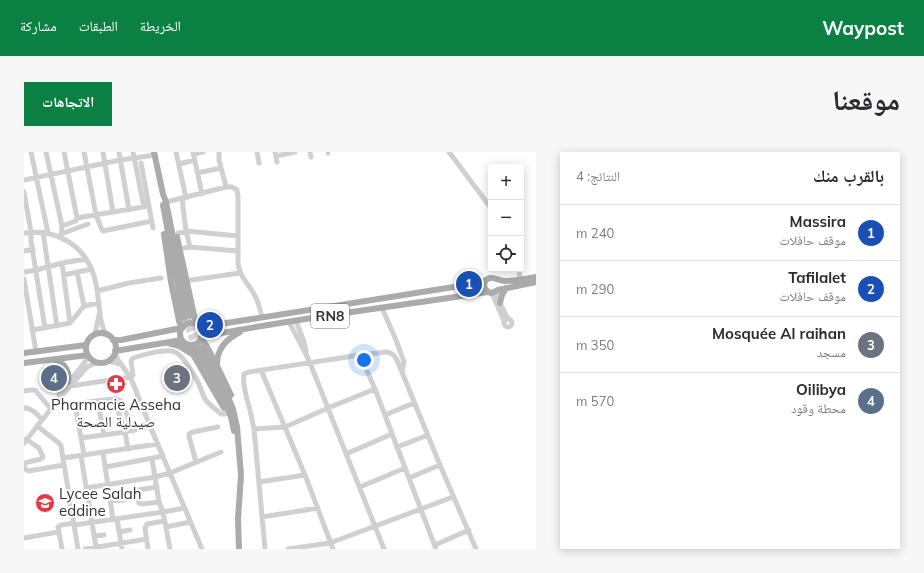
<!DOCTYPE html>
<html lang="ar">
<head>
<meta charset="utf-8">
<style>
	:root { --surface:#fff; --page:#f7f7f7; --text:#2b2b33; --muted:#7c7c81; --line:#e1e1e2; --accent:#0b8043 }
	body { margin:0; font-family:Mulish,"Noto Naskh Arabic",sans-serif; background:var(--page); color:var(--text); direction:rtl }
	.controls { position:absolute; right:12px; top:12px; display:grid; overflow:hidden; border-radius:0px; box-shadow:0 2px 10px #0003 }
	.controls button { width:36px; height:36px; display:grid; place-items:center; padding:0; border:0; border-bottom:1px solid var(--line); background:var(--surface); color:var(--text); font:20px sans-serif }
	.you { position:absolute; left:340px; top:208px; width:14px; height:14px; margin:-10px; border:3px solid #fff; border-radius:50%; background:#1a73e8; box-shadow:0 0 0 6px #1a73e833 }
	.badge { display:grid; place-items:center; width:26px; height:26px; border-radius:50%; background:var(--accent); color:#fff; font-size:13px; font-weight:700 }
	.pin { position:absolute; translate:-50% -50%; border:2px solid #fff; box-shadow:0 1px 4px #0006 }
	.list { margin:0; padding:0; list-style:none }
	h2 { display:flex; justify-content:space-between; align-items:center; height:52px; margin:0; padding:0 16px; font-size:17px }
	h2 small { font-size:13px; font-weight:400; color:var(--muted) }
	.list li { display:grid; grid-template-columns:26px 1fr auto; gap:12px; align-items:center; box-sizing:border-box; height:56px; padding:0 16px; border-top:1px solid var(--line) }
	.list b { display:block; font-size:15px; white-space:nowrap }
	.list p { margin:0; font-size:13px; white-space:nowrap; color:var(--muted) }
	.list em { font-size:13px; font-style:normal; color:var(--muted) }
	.icon { flex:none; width:22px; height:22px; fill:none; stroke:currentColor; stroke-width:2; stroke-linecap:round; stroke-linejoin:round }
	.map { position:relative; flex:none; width:512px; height:397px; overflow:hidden; direction:ltr; border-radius:0px }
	header { display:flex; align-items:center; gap:24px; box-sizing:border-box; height:56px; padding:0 20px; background:var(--accent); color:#fff }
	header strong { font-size:19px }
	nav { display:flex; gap:22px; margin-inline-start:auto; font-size:14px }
	.intro { display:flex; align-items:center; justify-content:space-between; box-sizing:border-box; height:96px; padding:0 24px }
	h1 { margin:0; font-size:28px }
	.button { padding:10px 18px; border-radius:0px; background:var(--accent); color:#fff; font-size:14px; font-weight:700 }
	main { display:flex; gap:24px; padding:0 24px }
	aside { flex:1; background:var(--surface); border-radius:0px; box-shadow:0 2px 10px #0003 }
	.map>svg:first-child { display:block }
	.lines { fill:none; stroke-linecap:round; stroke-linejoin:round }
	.major-tunnel { stroke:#d6d6d6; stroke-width:6; stroke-dasharray:6 3; stroke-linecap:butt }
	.minor { stroke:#d0d0d0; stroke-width:5 }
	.major { stroke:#ababab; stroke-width:6 }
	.labels { text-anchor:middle; stroke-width:4; stroke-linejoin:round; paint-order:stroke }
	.shield { fill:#fff; stroke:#707070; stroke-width:1 }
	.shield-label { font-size:14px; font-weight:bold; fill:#333 }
	.poi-label { font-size:15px; fill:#333; stroke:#fff }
</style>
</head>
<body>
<header>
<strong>Waypost</strong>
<nav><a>الخريطة</a><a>الطبقات</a><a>مشاركة</a></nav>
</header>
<div class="intro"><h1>موقعنا</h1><a class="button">الاتجاهات</a></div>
<main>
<aside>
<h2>بالقرب منك<small>النتائج: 4</small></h2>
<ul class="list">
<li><span class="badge" style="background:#1a4fb4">1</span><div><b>Massira</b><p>موقف حافلات</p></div><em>240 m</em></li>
<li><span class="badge" style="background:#1a4fb4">2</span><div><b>Tafilalet</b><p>موقف حافلات</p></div><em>290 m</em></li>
<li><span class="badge" style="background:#6b7280">3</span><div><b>Mosquée Al raihan</b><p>مسجد</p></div><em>350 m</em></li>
<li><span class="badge" style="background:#5c6f8a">4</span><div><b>Oilibya</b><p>محطة وقود</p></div><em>570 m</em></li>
</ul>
</aside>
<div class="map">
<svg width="512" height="397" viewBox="0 0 512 397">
	<rect width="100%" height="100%" fill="#fff"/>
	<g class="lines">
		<!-- major-tunnel -->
		<path class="major-tunnel" d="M165,164l4,17 8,15
			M160,166l12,31"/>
		<!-- minor -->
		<path class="minor" d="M7,0l17,81
			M22,0l16,74 -1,12
			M40,0l13,66
			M60,0l12,63 6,15 1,1 49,-10
			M79,0l10,60
			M95,0l10,58
			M109,0l11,55
			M152,0l10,46
			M169,0l9,42
			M195,0v8l7,27
			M233,0l2,11
			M251,0l2,10
			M286,0l1,5
			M304,0v1
			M425,0l42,56
			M170,2l9,-2
			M252,4l19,-4
			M117,11l12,65
			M155,12l16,-4
			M173,21l24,-5
			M0,28l96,-20 35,-5
			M0,40l7,40v9l14,87
			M158,47l4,32 4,16
			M142,50l60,-15h6l5,3 1,6v67c1,14 12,22 17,33 4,7 5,14 7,21
			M38,74l14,-5 1,-3 72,-12
			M162,79l52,5
			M19,80l14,94
			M0,81c32,-4 60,11 70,43 4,12 4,25 6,37 0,7 3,14 5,21
			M154,81l9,-1
			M37,82l27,-10
			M160,96l6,-1 48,4
			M0,99l9,-2
			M38,111l8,60
			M495,117l1,10
			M0,120l12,-2 26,-7 24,-4
			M53,120l7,34
			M40,123l28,-6
			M0,127l12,73
			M167,128l49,-7
			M73,139l32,-8 32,-5
			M472,140l4,11 8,16
			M468,141l12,28
			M358,156l14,32 8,22 -2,10
			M480 171a4 4 0 1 1 8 0a4 4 0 1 1-8 0Z
			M272,169l8,21 2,9
			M265,170c7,14 15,27 21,41l74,186
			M8,178l38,-7 14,-17 15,-3
			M71,182l4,-19
			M91,201l3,7 8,11 6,10 18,45 52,123
			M336,203l15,34 61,160
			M84,209l12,3
			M237,218l44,105 28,74
			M46,234l61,-9 2,-2 -2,-14 2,-3c9,-3 33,-10 42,-6 9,4 18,21 23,30 2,5 4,11 7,17 4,6 11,10 16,15h5
			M0,239l7,-1h4l16,19
			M35,243c8,-14 24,-26 29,-39
			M33,249l14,3 42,-5c4,-1 8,1 10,5l10,27
			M74,251l6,32
			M51,252l9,51
			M74,254l16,-3 2,1 9,28 3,17
			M0,256c8,0 13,6 18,12
			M361,263l29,-12
			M13,274l22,17 2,3 17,103
			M230,277l31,-2 43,-19 47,-19
			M57,286l44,-6 25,-6
			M0,291l33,-42 30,-34 10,-5
			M373,295l31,-12
			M79,301l10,66
			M322,302l46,-20
			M57,304l15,91
			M39,306l95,-14
			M128,307l7,43 4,10 3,15 4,22
			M172,310l-7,-26v-2l4,-2 25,-5
			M0,311l17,-4 2,-2 -4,-9 -13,-9
			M0,312l1,5 3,2 36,-6
			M82,315l57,-11
			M385,326l31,-13
			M235,330l46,-7
			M133,335l-19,3 -1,2 2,11 3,1 17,-2
			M336,335l45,-19
			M62,336l69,-11 15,-4 51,-21
			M87,349l12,-1
			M238,365l56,-9
			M93,367l5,30
			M50,373l89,-13 22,-4
			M142,375l24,-5
			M95,380l11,-2
			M70,384l10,-1
			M0,386l34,-6
			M411,393l34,-15
			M38,397l-4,-22 3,-2 13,-2
			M61,397l62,-10
			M124,397l-3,-21 2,-4 17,-3
			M241,397l-11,-120c-2,-9 -3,-17 -6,-26 -2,-8 -6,-20 -4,-29l5,-2 111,-17 27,-3c5,1 7,3 10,8l43,105 36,84
			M264,397l42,-6 123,-46"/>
		<!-- major -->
		<path class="major" d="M130,0l9,42 3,8 23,114
			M139,53l21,113
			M140,82l7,48 8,39 3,7
			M153,85l19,87
			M464,140c-5,-4 -6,-12 2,-14 4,-1 10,3 15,3 10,0 21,-2 31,-4
			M476,151l2,-8 4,-7
			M156 182a11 11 0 1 1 22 0a11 11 0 1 1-22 0Z
			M174,173l10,1 277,-44
			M62 196a15 15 0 1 1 30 0a15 15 0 1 1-30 0Z
			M177,185c95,-19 191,-30 287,-45l4,1 6,-3 38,-8
			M177,187l5,6 13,25 12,25
			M89,188h8l60,-12
			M144,191l11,3 13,8
			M163,192l37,64
			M177,196l27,49 5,12 4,18 4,48 -3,44 1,30
			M172,197l29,52 6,16 3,14
			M91,199l67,-11
			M0,201l62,-8
			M30,208c11,3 16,11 14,22
			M0,211l64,-8
			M193,212c0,-16 10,-25 23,-32"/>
	</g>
	<!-- icons -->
	<defs>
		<g id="pharmacy-disc" transform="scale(1)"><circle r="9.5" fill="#e63946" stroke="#fff"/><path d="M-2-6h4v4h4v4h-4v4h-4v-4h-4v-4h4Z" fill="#fff"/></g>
		<g id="school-disc" transform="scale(1)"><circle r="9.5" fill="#e63946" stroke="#fff"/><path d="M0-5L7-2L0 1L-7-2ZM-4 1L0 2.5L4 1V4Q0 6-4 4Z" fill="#fff"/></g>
	</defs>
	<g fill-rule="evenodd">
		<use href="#pharmacy-disc" x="92" y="232"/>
		<use href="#school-disc" x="21" y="351"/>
	</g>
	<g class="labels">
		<!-- shield labels -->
		<rect class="shield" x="287" y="152" width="38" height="24" rx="3"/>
		<g class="shield-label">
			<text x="306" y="169">RN8</text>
		</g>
		<!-- poi labels -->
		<g class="poi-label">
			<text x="92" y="258">Pharmacie Asseha<tspan x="92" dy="17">صيدلية الصحة</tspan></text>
			<text x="35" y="347" text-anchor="start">Lycee Salah<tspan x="35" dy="17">eddine</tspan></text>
		</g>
	</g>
</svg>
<div class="controls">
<button>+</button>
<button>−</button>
<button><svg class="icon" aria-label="locate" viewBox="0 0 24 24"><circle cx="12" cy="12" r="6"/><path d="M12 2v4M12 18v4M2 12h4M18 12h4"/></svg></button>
</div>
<div class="you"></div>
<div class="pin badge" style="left:445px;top:132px;background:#1a4fb4">1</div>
<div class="pin badge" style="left:186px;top:173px;background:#1a4fb4">2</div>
<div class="pin badge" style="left:153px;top:226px;background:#6b7280">3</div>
<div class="pin badge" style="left:30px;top:226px;background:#5c6f8a">4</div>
</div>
</main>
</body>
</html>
